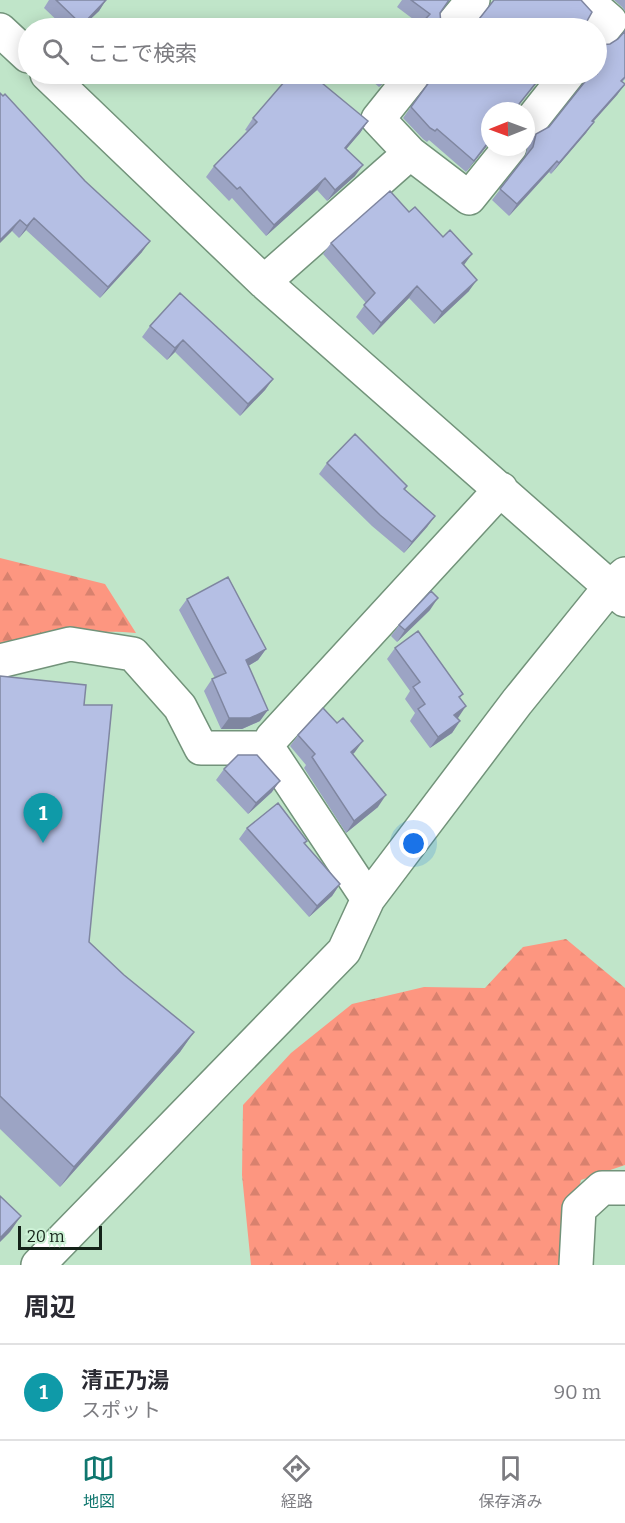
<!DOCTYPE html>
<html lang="ja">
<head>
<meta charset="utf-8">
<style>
	:root { --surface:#fff; --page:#f7f7f7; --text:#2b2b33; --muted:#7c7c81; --line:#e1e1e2; --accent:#0f766e }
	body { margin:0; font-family:Bitter,"Noto Sans JP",serif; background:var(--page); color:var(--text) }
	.compass { position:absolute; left:481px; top:102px; width:54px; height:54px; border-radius:50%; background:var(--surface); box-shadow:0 3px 15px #0003; rotate:269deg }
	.scale { position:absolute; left:18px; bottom:15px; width:84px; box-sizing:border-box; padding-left:6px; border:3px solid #142218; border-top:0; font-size:16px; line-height:21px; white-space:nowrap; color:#142218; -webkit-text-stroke:4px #cdf2d6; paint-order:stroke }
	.you { position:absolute; left:414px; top:844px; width:21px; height:21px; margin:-15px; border:4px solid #fff; border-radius:50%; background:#1a73e8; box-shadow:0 0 0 9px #1a73e833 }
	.badge { display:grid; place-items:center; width:39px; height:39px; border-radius:50%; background:var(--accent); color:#fff; font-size:20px; font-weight:700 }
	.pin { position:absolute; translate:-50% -50px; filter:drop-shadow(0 2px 3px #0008) }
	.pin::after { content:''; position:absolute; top:32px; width:21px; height:18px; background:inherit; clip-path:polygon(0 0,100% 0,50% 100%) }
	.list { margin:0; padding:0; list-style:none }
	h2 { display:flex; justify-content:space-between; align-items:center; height:78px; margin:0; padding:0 24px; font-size:26px }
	h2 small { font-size:20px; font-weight:400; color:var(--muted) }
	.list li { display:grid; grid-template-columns:39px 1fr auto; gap:18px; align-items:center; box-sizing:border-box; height:96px; padding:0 24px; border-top:2px solid var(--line) }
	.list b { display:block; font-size:22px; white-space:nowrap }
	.list p { margin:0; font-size:20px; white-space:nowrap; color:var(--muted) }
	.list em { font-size:20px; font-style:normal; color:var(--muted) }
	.icon { flex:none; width:33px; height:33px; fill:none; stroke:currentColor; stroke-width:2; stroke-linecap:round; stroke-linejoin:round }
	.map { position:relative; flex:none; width:625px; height:1265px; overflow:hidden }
	.search { position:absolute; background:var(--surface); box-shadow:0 3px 15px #0003; left:18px; right:18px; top:18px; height:66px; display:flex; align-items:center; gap:15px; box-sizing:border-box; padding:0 21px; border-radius:33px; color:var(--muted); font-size:22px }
	.sheet { height:174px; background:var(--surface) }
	nav { display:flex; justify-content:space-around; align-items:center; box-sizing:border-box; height:84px; border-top:2px solid var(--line); background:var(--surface); font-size:16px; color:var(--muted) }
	nav a { display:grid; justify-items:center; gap:3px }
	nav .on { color:var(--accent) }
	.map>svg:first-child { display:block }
	.forest { fill:url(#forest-firs) }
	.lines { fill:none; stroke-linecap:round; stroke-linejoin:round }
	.minor-casing { stroke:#72937a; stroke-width:36 }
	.minor { stroke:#fff; stroke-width:33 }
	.wall { fill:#9ca4c4 }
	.shaded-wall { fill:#7f86a0 }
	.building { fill:#b5bfe4; stroke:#7f86a0; stroke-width:1.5 }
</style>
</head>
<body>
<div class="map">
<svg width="625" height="1265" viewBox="0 0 625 1265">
	<defs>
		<pattern id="forest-firs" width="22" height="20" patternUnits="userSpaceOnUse" patternTransform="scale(1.5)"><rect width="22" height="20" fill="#fd9680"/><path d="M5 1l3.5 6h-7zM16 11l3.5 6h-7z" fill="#d8816e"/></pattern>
	</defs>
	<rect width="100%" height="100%" fill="#c0e5c9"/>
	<!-- forest -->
	<path class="forest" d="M0,558l105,26 31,49c-49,-5 -88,5 -136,16z
		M566,939l59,49v177l-44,15 -17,61 -3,24h-310l-9,-90 1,-70 48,-52 61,-49 72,-17 61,1 38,-41z"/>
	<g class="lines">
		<!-- minor casing -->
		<g class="minor-casing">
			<path id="minor" d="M586,0l24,21 -14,17
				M450,28l23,-28
				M0,30l28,26
				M47,74l217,208 361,318
				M414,74l-36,45 32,34 59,45 41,-51
				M526,127l42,-53
				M264,282l146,-129
				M0,661l70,-17 63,10 47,53 21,41h67l100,151
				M268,748l4,-10 229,-249
				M38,1265l306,-314 24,-52 149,-197 93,-115 15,-13
				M576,1265l3,-56 23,-21h23"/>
		</g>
		<!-- minor -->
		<use href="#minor" class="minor"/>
	</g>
	<!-- wall -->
	<path class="wall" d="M49,0h57l-7,11 -18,17h-16l-21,-20z
		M402,0h48l-29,25 -24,-18z
		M614,0h11v11l-3,-4z
		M625,31v48l-3,3 3,2 -8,11 -24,27 -7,11 -35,41 -2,-2 -40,44 -17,-16 33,-43 3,-12 8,-11 13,-7 35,-44 2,-6v-3h11l3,-29 10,-1 8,-5z
		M378,74h14l-13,13 -7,-6z
		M432,74h112l-54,37v31l-24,30 -37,-32 -2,2 -4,-3 -20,-21 29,-41z
		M0,93l142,159 -42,46 -74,-68 -7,8 -7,-7z
		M253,118l115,3 -8,12 -14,16 9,27 -28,25 -10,-11 -51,46 -34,-38 -3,3 -23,-24 8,-11 33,-35 -2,-1z
		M409,212l34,25 21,29 5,25 -35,33 -25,-26 -36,37 -17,-18 10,-14 -43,-49 8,-11z
		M150,326l123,53 -8,11 -25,26 -65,-64 -8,8 -25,-23z
		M327,463l80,23 -2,4 30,26 -8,11 -23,26 -32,-27 -53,-52z
		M187,599l79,50 -8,11 -10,6 12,55 -18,8h-21l-17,-38 8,-12 3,-1 -36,-68z
		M430,610l-33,32 -6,-6 8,-11z
		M395,648l68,46 -3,4 -3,20 3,3 -8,12 -22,15 -20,-27 5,-8 -10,-14 5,-8 -23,-32z
		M0,676l84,29 5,237 35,33 70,57 -14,20 -120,135 -60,-58z
		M298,735l57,17 -2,2 25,53 -32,26 -42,-65 2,-3 -16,-19z
		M224,769l48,23 -24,22 -32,-34z
		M247,828l60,13 -2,3 35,40 -8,12 -23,21 -70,-78z"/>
	<!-- shaded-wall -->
	<path class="shaded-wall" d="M106,0l-7,11 -18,17h-2z
		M390,74h2l-13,13 8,-11z
		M543,74h1l-30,37z
		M625,84l-8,11 -33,37 8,-11z
		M368,121l-8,12 -23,27 8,-12z
		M594,122l-8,11 -35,41 8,-11z
		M490,140v2l-24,30 8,-11z
		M557,161l-8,11 -40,44 8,-12z
		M363,165l-8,11 -28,25 8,-11z
		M325,178l-8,12 -51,46 8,-11z
		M34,218l-8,12 -7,8 8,-12z
		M20,220l-8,11 -12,12v-3z
		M150,241l-8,11 -42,46 8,-11z
		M472,254l-8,11 -10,10 8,-12z
		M477,280l-8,11 -35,33 8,-12z
		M417,286l-8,12 -36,37 8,-12z
		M183,340l-8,12 -8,8 8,-12z
		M273,379l-8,11 -25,26 8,-12z
		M435,516l-8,11 -23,26 8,-11z
		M438,598l-8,12 -33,32 8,-12z
		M266,649l-8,11 -20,12 8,-12z
		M466,706l-8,12 -12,8 8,-11z
		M268,710l-8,11 -18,8h-21l8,-11z
		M460,721l-8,12 -22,15 8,-11z
		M363,741l-8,11 -12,11 8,-11z
		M280,781l-8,11 -24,22 8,-11z
		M386,795l-8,12 -32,26 8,-12z
		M340,884l-8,12 -23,21 8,-11z
		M194,1032l-14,20 -120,135 14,-20z
		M21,1216l-11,16 -10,10v-4z"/>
	<!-- building -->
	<path class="building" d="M56,0h50l-24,25z
		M411,0h38l-9,13 1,11 3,4h-27l13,-14z
		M494,0h87l11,12 -6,11v5h-114z
		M625,31v46l-4,4 4,3 -33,37 2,1 -35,41 -2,-2 -40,43 -17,-15 33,-42 3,-13 13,-7 42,-53h6v-31l3,2 10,-1 8,-5z
		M291,74h20l57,47 -23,27 18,17 -28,25 -10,-12 -51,47 -34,-38 -3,2 -23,-23 43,-44 -4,-4z
		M435,74h108l-24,30 -2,7h-27v29l-16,21 -37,-32 -2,2 -5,-3 -19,-21z
		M0,93l3,3 2,-2 80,87 65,60 -42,46 -74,-69 -7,8 -7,-6 -20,20z
		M390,191l19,21 6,-5 28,30 7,-7 22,24 -10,9 15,17 -35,32 -25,-26 -36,37 -17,-18 11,-12 -44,-50z
		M180,293l93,86 -25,25 -65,-64 -8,8 -25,-22z
		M355,434l52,52 -3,3 31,27 -23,26 -32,-27 -53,-52z
		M228,577l38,72 -20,11 22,50 -18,8h-21l-17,-39 14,-6 -39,-74z
		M431,591l7,7 -33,32 -6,-5z
		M418,631l45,63 -4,3 7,9 -12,9 6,6 -22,16 -20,-28 7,-5 -12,-17 7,-5 -25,-34z
		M0,676l86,9 -2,20h28l-23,237 35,33 70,57 -120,135 -74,-71z
		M323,708l14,15 6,-5 20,23 -12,11 35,43 -32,26 -42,-64 3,-3 -17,-19z
		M238,755h19l23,26 -24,22 -32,-34z
		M278,803l29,38 -3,2 36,41 -23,22 -70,-78z
		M0,1196l21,20 -21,22z"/>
</svg>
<svg class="compass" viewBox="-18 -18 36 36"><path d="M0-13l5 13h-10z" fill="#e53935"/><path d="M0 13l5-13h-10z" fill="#7c7c81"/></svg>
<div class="scale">20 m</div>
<div class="you"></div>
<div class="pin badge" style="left:43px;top:843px;background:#0f9aa8">1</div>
<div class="search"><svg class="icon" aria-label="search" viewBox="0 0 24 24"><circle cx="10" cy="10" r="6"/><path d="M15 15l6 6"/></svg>ここで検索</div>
</div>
<section class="sheet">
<h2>周辺<small></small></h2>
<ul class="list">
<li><span class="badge" style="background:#0f9aa8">1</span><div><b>清正乃湯</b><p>スポット</p></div><em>90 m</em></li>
</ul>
</section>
<nav>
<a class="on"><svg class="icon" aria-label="map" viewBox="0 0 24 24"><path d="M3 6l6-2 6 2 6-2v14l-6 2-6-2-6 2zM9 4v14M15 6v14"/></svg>地図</a>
<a><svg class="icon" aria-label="directions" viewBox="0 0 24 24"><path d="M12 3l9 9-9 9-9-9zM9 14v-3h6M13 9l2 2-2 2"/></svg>経路</a>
<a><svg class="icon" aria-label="saved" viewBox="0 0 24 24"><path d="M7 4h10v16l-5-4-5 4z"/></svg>保存済み</a>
</nav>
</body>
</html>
